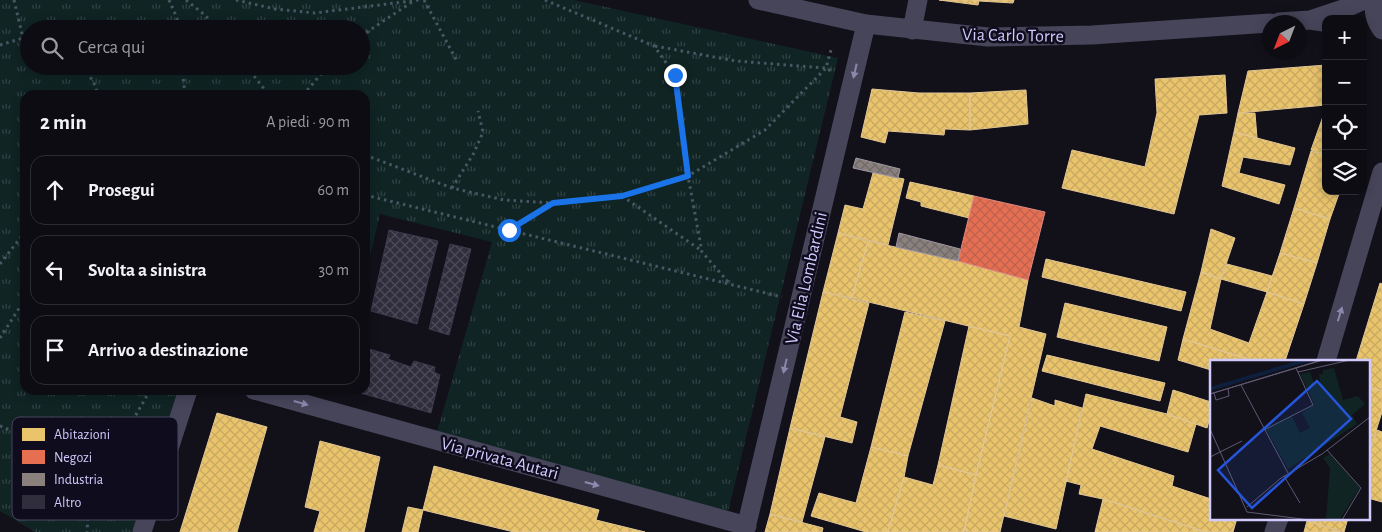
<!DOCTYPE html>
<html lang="it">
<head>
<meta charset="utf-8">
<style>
	:root { --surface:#0e0c13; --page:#17151c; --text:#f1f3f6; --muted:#9b9ba0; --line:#2e2c33 }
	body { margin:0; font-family:"Alegreya Sans",sans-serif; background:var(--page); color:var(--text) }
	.controls { position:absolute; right:15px; top:15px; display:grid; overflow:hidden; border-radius:10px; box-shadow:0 2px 12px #0003 }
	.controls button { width:45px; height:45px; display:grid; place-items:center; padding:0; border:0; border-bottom:1px solid var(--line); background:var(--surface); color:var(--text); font:25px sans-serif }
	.compass { position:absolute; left:1262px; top:15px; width:45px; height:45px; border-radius:50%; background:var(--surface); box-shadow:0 2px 12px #0003; rotate:222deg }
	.stop { position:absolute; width:15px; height:15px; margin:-11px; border:4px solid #1a73e8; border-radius:50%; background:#fff }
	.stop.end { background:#1a73e8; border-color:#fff; box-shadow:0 1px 5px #0008 }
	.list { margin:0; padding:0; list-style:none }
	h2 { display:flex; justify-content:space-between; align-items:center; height:65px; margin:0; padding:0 20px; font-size:21px }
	h2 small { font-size:16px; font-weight:400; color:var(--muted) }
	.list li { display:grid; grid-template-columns:32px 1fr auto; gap:15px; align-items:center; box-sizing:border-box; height:70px; margin:0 10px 10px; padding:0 10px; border:1px solid var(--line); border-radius:15px }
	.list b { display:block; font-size:19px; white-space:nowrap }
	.list em { font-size:16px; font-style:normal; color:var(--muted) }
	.icon { flex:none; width:28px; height:28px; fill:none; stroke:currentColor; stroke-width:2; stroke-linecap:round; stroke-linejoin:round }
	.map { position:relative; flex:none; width:1382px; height:532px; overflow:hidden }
	.search { position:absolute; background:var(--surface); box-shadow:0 2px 12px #0003; left:20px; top:20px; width:350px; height:55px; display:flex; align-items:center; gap:12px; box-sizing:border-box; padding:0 18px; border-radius:28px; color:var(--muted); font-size:19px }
	.panel { position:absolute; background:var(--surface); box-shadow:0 2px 12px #0003; left:20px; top:90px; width:350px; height:305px; border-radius:15px }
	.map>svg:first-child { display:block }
	.park { fill:url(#park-tufts); fill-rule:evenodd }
	.homes { fill:url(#homes-cross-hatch); stroke:#e2c696 }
	.shops { fill:url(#shops-cross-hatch); stroke:#e08a85 }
	.industry { fill:url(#industry-cross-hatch); stroke:#9f97a3 }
	.building { fill:url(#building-cross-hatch); stroke:#3e3a4e }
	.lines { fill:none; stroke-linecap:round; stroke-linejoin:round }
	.path { stroke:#485763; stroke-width:3; stroke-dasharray:2.5 4; stroke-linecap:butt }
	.street { stroke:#46455a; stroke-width:19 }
	.oneway { fill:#8b88ac }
	.route { stroke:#1a73e8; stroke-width:6 }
	.labels { text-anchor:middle; stroke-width:5; stroke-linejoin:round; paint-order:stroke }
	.street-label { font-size:18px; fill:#d0cafd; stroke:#0f0c1d }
	.inset-road { fill:none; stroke:#5e5a74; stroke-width:1 }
	.view { fill:#2654da; fill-opacity:0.15; stroke:#2654da; stroke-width:2.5 }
	.inset-edge { fill:none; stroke:#d0cafd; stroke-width:2.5 }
	.key { fill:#0f0c1d; stroke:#494560; stroke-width:1 }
	.key-label { font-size:14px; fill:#d0cafd }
</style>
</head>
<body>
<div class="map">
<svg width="1382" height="532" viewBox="0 0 1382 532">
	<defs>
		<pattern id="park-tufts" width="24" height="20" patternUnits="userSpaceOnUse" patternTransform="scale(1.25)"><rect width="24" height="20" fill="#102424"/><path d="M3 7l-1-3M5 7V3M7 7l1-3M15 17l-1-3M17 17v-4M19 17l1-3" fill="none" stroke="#324245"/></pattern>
		<pattern id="homes-cross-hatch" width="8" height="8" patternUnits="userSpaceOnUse" patternTransform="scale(1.25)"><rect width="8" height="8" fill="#e9c46a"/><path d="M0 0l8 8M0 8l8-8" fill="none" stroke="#c7a964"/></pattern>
		<pattern id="shops-cross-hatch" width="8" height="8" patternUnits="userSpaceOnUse" patternTransform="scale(1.25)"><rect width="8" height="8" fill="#e76f51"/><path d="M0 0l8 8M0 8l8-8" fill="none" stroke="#bd6250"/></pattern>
		<pattern id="industry-cross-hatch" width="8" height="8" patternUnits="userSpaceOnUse" patternTransform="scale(1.25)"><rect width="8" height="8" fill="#8a817c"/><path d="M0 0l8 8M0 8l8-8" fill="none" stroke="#6f696b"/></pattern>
		<pattern id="building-cross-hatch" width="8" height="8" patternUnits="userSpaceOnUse" patternTransform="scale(1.25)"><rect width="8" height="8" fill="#302d3c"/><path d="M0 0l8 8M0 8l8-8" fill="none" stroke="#4d4a59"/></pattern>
	</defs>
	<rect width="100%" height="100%" fill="#121019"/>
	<!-- park -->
	<path class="park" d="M0,0h574l264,58 -110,454 -291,-80 55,-190 -112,-28 -15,64v-183h-340v295h153l-46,142h-97l-35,-21zM29,29h332v37h-332z"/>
	<!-- homes -->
	<path class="homes" d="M939,0h75l-1,3 -34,-2 -1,4z
		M1326,65v40l-88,8 10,-42z
		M1225,75l2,38 -28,2 -25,99 -112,-26 10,-38 73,17 12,-54 -2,-34z
		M872,89l47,4h51v37l-25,-1 -1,6 -56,-4 -3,12 -24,-6z
		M1026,90l2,34 -58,6v-37z
		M1326,108v47l-15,-5z
		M1238,113h17l2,25 -23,-6z
		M1234,132l61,16 -5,17 -47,-8 -4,16 46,12 -6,19 -57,-18z
		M1311,151l15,4v36h14l-10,28 -36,-11z
		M873,173l31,6 -16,66 -50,-12 7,-28 18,4z
		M910,182l64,14 -5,22 -48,-12v-4l-15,-4z
		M1294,208l36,11 -13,44 -37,-10z
		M1211,229l24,9 -14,41 -20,-7z
		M838,233l30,8 -16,57 -29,-6z
		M868,241l90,20 70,19 -9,47 27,7 -46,198h-31l-5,-1 12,-56 34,-139 -158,-38z
		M1280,253l37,10 -13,41 -37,-12z
		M1046,259l140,33 -5,19 -139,-34z
		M1227,264l45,12 -5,16 -46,-13z
		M1201,272l20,7 -11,50 39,14 18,-51 37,12 -19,57h-31l-71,-22z
		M1380,283l2,1v107l-14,-4v-26h-12z
		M823,292l46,11 -29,114 17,5 -5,21 -62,-15z
		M1065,303l102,24 -8,34 -102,-24z
		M905,312l40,9 -37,135 -37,-9z
		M969,326l41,10 -34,139 -38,-10z
		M1183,339l71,22h-43v9l-33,-10z
		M1047,355l118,28 -5,18 -118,-30z
		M1368,387l14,4v21l-14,44z
		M1173,390l38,12v12l-4,14 -40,-14z
		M1086,394l81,20 29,10 -8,28 -88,-26 -8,23 82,27 -2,10 39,13v19h26l-4,14h-27l-103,-33 -24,-5 2,-9 -15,-4z
		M1032,398l23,8v-6l27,8 -26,121 -52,-13z
		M217,413l50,14 -30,105h-57z
		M790,428l35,9 -23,85 -32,-8z
		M1377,430l5,2v70l-14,-4v-42z
		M320,441l60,16 -16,75h-50l6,-21 -15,-4z
		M871,447l37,9 -4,21 -16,55h-22l-55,-16 8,-23 37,10z
		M938,465l38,10 -12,57h-76l16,-55 29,8z
		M434,466l165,44 -3,10 49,12h-131l-91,-22z
		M1103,499l64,21 39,12h-111z
		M408,507l15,3 -5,22h-16z
		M770,514l53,14 -1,4h-57z
		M1308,518h40l-4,14 -37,-11z
		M1307,521l34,11h-37z"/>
	<!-- shops -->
	<path class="shops" d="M974,196l71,16 -17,68 -70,-19z"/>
	<!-- industry -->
	<path class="industry" d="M856,158l44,11 -2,9 -45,-10z
		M899,233l61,16 -2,12 -62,-14z"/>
	<!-- building -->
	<path class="building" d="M389,230l49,11 -21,83 -46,-13z
		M450,244l21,5 -22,86 -20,-6z
		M369,349l21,6 -2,4 23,8 3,-6 21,6 -1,5 6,3 -9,38 -81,-23h15v-36h2z"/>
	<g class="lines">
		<!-- path -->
		<path class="path" d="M14,0l9,38
			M169,0l8,18 1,11
			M186,0l20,16 10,13
			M236,0l39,9 40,4 104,-13
			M424,0l34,63
			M545,0l109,46 21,29 13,101 14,76 27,31
			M361,36l51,-34
			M0,45l23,-7 6,1
			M655,46l81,15 90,7 7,4
			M84,66l12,21 1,8
			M182,66l3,29
			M246,66l23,29
			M303,95l25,-29
			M365,155l87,33 52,12 49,3 69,-7 66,-20 77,-46 61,-62 5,-18
			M452,188l22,-35 9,-21 -5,-21
			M365,195l417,102
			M622,196l80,55
			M510,229l43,-26
			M0,264l25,-32
			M0,338l25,-39
			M0,426l41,17 35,33 12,40 -1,16
			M89,515l27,-66 32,-55 4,-4"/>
		<!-- street -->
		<path class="street" d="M758,0l108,24 122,13 104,-2 178,-12
			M1375,0c-2,12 0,20 7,30
			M1310,20l36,-12 18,-8
			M1279,22l31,-2 13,2
			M912,30l6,-30
			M1326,361l56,-189
			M254,390l493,136
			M142,532l46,-142
			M745,532l121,-508
			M1274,532l5,-14"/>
	</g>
	<!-- one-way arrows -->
	<defs><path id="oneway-solid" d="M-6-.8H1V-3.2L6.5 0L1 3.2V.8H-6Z" transform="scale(1.25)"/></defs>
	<g class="oneway">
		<use href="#oneway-solid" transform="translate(855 71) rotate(103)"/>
		<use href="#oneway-solid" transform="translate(1340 314) rotate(-73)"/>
		<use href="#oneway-solid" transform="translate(785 366) rotate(103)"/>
		<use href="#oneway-solid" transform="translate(301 403) rotate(16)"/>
		<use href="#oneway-solid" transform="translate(592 484) rotate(15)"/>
	</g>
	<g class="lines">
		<!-- route -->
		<path class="route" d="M509,230l44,-27 69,-7 66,-20 -13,-101"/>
	</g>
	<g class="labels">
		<!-- street labels -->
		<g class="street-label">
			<text transform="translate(1013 35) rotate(1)" y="6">Via Carlo Torre</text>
			<text transform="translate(806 278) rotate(-77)" y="6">Via Elia Lombardini</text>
			<text transform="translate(500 458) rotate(15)" y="6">Via privata Autari</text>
		</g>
	</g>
	<!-- overview -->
	<g transform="translate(1210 360)">
		<rect width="160" height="160" fill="#121019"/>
		<path d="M124,8l9,32 15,-4 7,8 -13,11 5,9 -69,45 -22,-40 26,-13 8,17 10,-5 -8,-15 12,-9 -14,-30 10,-2 4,11 6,-1 -1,-8h4v-4zM120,94l30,34 -20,31h-14l4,-51 -7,-10z" fill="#102424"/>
		<path d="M90,0h14l-104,31v-4z" fill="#0d1f3c"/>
		<path class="inset-road" d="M88,12l52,-12M31,25l47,88M4,33l2,7 13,-4 -1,-7M0,34l111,-34M0,34l113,-34M0,69l37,83M54,70l49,-25 -17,-37M117,90l34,38 -19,32M0,97l32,-16M74,116l16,27M37,147l34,-29 41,-24 48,-37M37,152l63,8"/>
		<path class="view" d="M107,21l34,38 -99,89 -34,-38z"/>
		<rect width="160" height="160" class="inset-edge"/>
	</g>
	<!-- legend -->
	<rect x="12" y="417" width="166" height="103" rx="8" class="key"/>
	<rect x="22" y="428" width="23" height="13" fill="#e9c46a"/>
	<rect x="22" y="450" width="23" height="14" fill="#e76f51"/>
	<rect x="22" y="473" width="23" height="13" fill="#8a817c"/>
	<rect x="22" y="495" width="23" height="14" fill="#302d3c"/>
	<g class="key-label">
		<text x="54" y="439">Abitazioni</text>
		<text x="54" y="462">Negozi</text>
		<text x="54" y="484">Industria</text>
		<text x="54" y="507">Altro</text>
	</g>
</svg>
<div class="controls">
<button>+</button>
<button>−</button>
<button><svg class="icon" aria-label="locate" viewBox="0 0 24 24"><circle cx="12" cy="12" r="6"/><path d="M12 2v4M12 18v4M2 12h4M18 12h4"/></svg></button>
<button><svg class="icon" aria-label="layers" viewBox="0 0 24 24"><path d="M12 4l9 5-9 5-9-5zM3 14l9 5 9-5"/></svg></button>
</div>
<svg class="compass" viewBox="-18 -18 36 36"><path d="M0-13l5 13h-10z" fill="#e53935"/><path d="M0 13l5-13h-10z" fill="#9b9ba0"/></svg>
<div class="stop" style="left:509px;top:230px"></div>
<div class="stop end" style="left:675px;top:75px"></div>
<div class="search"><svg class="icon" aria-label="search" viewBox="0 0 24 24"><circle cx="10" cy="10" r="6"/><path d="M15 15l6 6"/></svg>Cerca qui</div>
<section class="panel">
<h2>2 min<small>A piedi · 90 m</small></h2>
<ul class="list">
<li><svg class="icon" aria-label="ahead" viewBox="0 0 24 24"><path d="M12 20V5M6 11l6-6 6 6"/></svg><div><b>Prosegui</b></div><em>60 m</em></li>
<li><svg class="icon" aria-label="left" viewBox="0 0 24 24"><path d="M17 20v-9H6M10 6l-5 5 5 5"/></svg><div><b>Svolta a sinistra</b></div><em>30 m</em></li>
<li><svg class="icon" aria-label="arrive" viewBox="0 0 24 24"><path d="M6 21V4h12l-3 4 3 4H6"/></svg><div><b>Arrivo a destinazione</b></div></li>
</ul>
</section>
</div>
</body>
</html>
